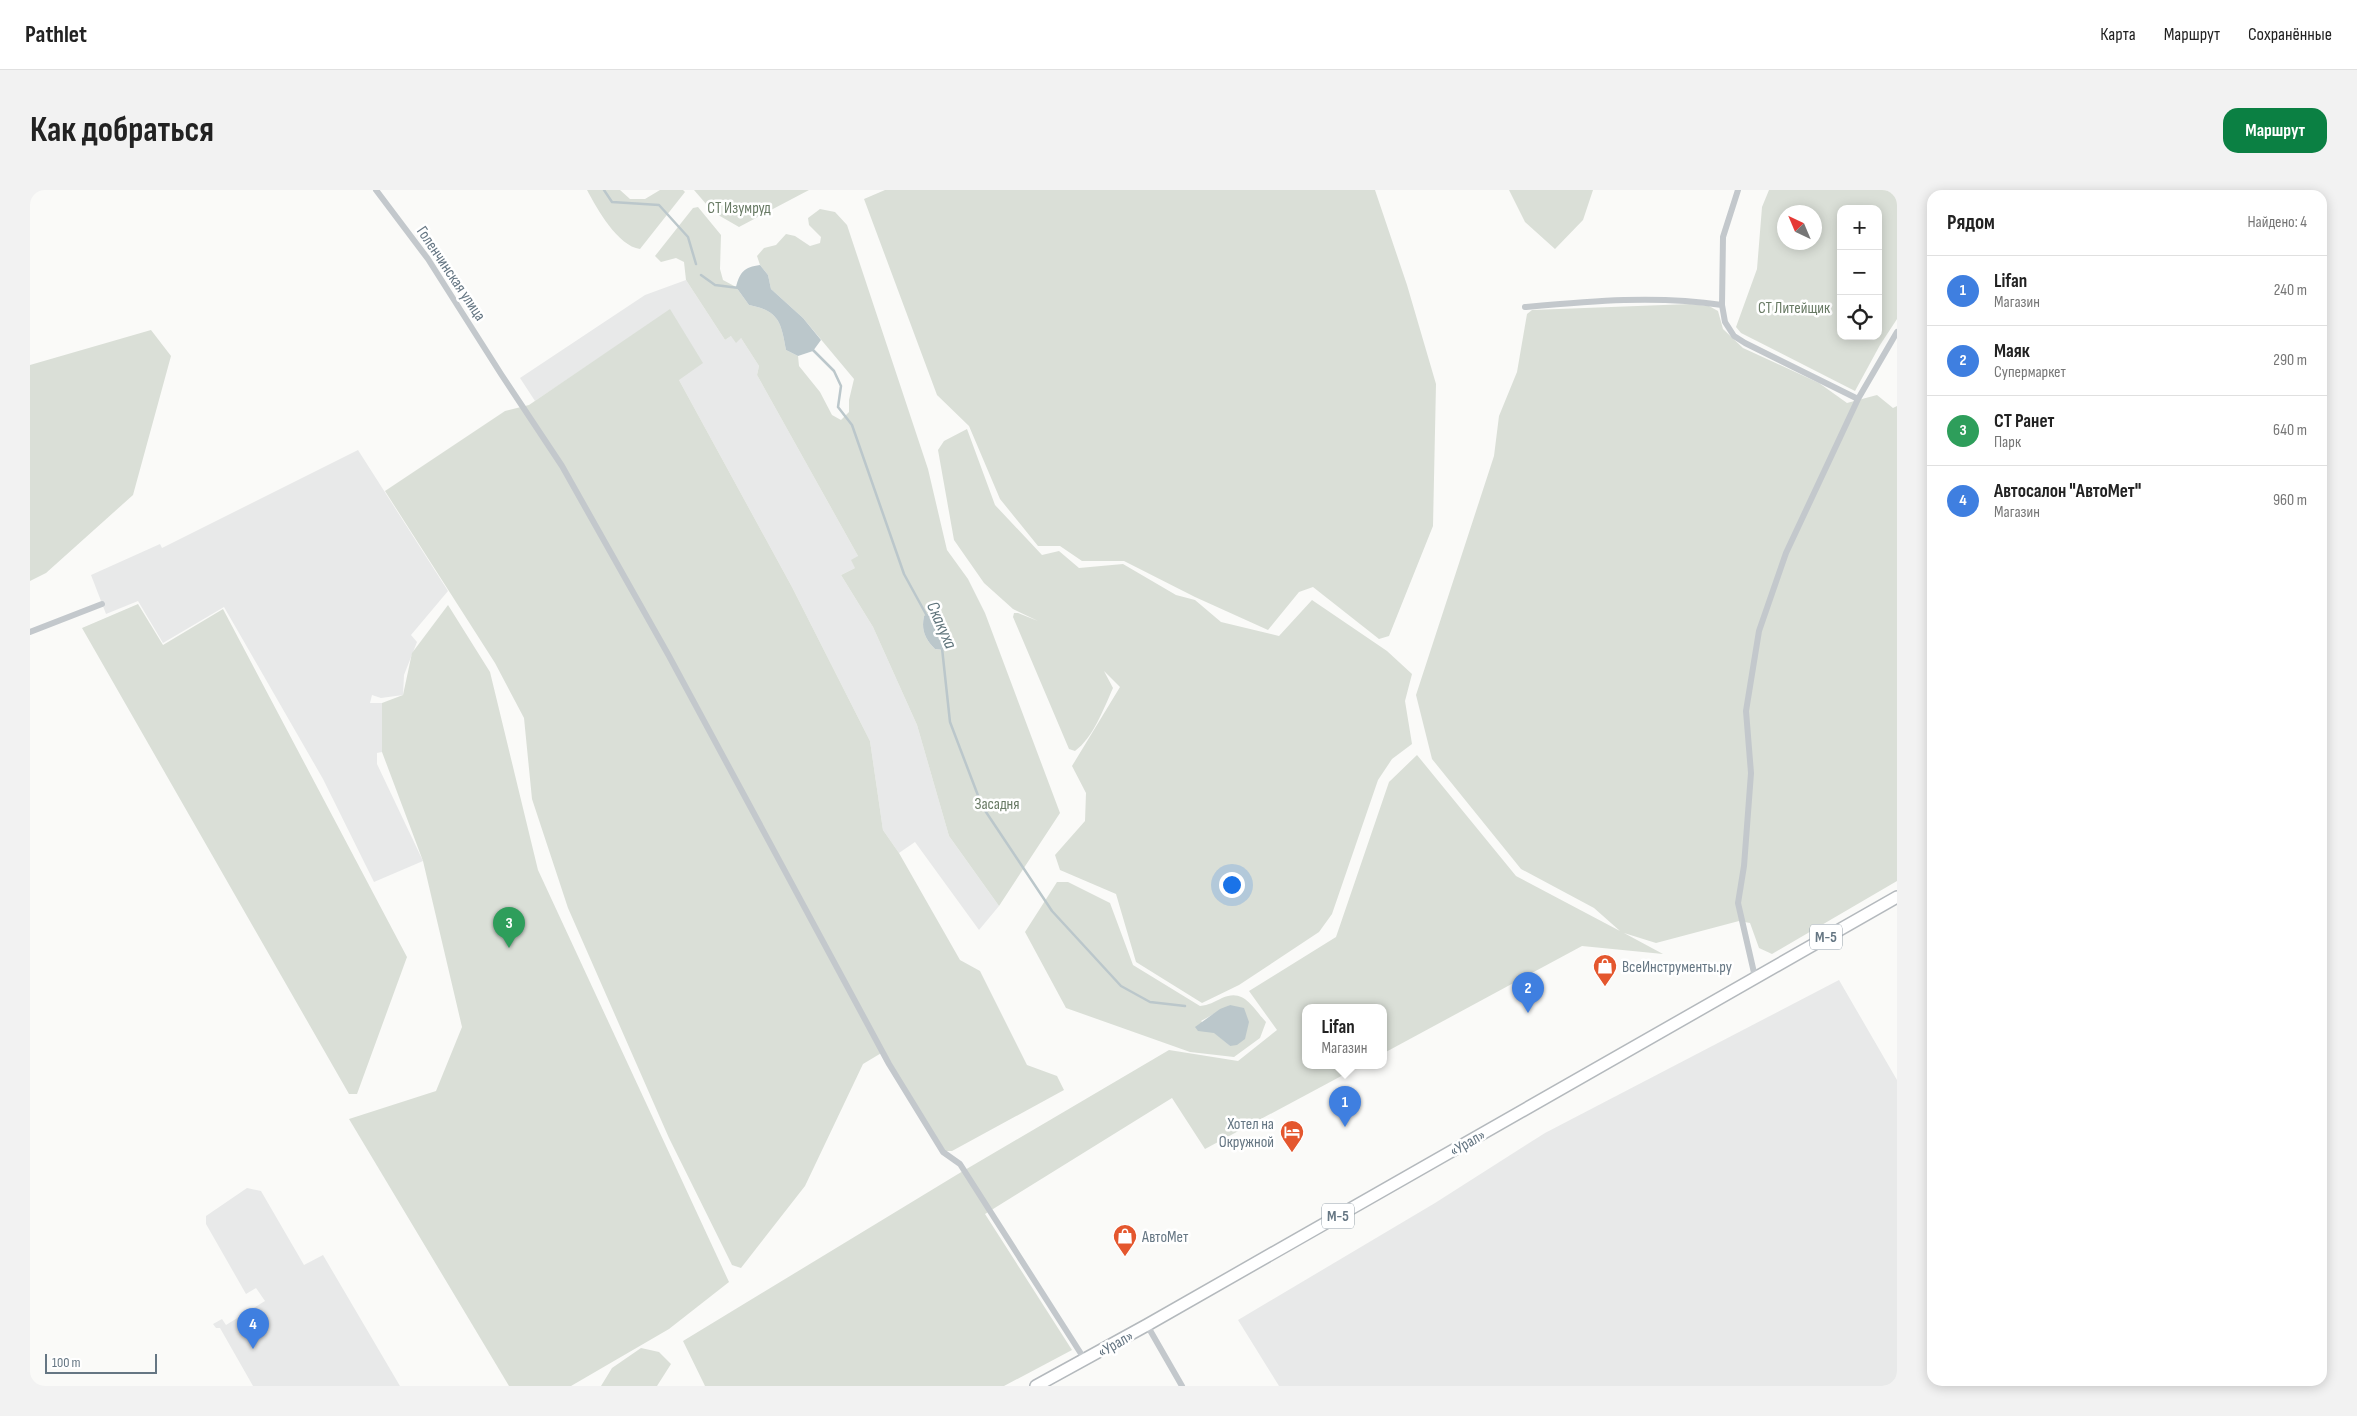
<!DOCTYPE html>
<html lang="ru">
<head>
<meta charset="utf-8">
<style>
	:root { --surface:#fff; --page:#f2f2f2; --text:#222; --muted:#767676; --line:#e0e0e0; --accent:#0b8043 }
	body { margin:0; font-family:"Sofia Sans Condensed",sans-serif; background:var(--page); color:var(--text) }
	.controls { position:absolute; right:15px; top:15px; display:grid; overflow:hidden; border-radius:10px; box-shadow:0 2px 12px #0003 }
	.controls button { width:45px; height:45px; display:grid; place-items:center; padding:0; border:0; border-bottom:1px solid var(--line); background:var(--surface); color:var(--text); font:25px sans-serif }
	.compass { position:absolute; left:1747px; top:15px; width:45px; height:45px; border-radius:50%; background:var(--surface); box-shadow:0 2px 12px #0003; rotate:316deg }
	.scale { position:absolute; left:15px; bottom:12px; width:112px; box-sizing:border-box; padding-left:5px; border:2px solid #657683; border-top:0; font-size:14px; line-height:18px; white-space:nowrap; color:#657683; -webkit-text-stroke:4px #fff; paint-order:stroke }
	.you { position:absolute; left:1201px; top:694px; width:18px; height:18px; margin:-12px; border:4px solid #fff; border-radius:50%; background:#1a73e8; box-shadow:0 0 0 8px #1a73e833 }
	.badge { display:grid; place-items:center; width:32px; height:32px; border-radius:50%; background:var(--accent); color:#fff; font-size:16px; font-weight:700 }
	.pin { position:absolute; translate:-50% -41px; filter:drop-shadow(0 1px 2px #0008) }
	.pin::after { content:''; position:absolute; top:26px; width:18px; height:15px; background:inherit; clip-path:polygon(0 0,100% 0,50% 100%) }
	.popup { position:absolute; left:1272px; top:814px; width:85px; height:65px; box-sizing:border-box; display:grid; place-content:center; border-radius:10px; background:var(--surface); filter:drop-shadow(0 1px 4px #0005); font-size:16px; white-space:nowrap; color:var(--muted) }
	.popup b { font-size:19px; color:var(--text) }
	.popup::after { content:''; position:absolute; left:50%; top:100%; margin-left:-10px; border:10px solid transparent; border-top-color:var(--surface) }
	.list { margin:0; padding:0; list-style:none }
	h2 { display:flex; justify-content:space-between; align-items:center; height:65px; margin:0; padding:0 20px; font-size:21px }
	h2 small { font-size:16px; font-weight:400; color:var(--muted) }
	.list li { display:grid; grid-template-columns:32px 1fr auto; gap:15px; align-items:center; box-sizing:border-box; height:70px; padding:0 20px; border-top:1px solid var(--line) }
	.list b { display:block; font-size:19px; white-space:nowrap }
	.list p { margin:0; font-size:16px; white-space:nowrap; color:var(--muted) }
	.list em { font-size:16px; font-style:normal; color:var(--muted) }
	.icon { flex:none; width:28px; height:28px; fill:none; stroke:currentColor; stroke-width:2; stroke-linecap:round; stroke-linejoin:round }
	.map { position:relative; flex:none; width:1867px; height:1196px; overflow:hidden; border-radius:15px }
	header { display:flex; align-items:center; gap:30px; box-sizing:border-box; height:70px; padding:0 25px; background:var(--surface); border-bottom:1px solid var(--line) }
	header strong { font-size:24px }
	nav { display:flex; gap:28px; margin-inline-start:auto; font-size:18px }
	.intro { display:flex; align-items:center; justify-content:space-between; box-sizing:border-box; height:120px; padding:0 30px }
	h1 { margin:0; font-size:35px }
	.button { padding:12px 22px; border-radius:15px; background:var(--accent); color:#fff; font-size:18px; font-weight:700 }
	main { display:flex; gap:30px; padding:0 30px }
	aside { flex:1; background:var(--surface); border-radius:15px; box-shadow:0 2px 12px #0003 }
	.map>svg:first-child { display:block }
	.built { fill:#e8e9e9 }
	.green { fill:#dadfd7; fill-rule:evenodd }
	.water { fill:#bbc7cb }
	.lines { fill:none; stroke-linecap:round; stroke-linejoin:round }
	.stream { stroke:#bbc7cb; stroke-width:2.5 }
	.highway-casing { stroke:#b4b9bd; stroke-width:14 }
	.street { stroke:#c3c8cc; stroke-width:6 }
	.highway { stroke:#fff; stroke-width:11 }
	.labels { text-anchor:middle; stroke-width:5; stroke-linejoin:round; paint-order:stroke }
	.shield { fill:#fff; stroke:#939fa8; stroke-width:1 }
	.shield-label { font-size:15px; font-weight:bold; fill:#657683 }
	.park-label { font-size:16px; fill:#687a64; stroke:#fff }
	.street-label { font-size:16px; fill:#657683; stroke:#fff }
	.poi-label { font-size:16px; fill:#657683; stroke:#fff; text-anchor:start }
	.water-label { font-size:18px; font-style:italic; fill:#60757c; stroke:#fff }
</style>
</head>
<body>
<header>
<strong>Pathlet</strong>
<nav><a>Карта</a><a>Маршрут</a><a>Сохранённые</a></nav>
</header>
<div class="intro"><h1>Как добраться</h1><a class="button">Маршрут</a></div>
<main>
<div class="map">
<svg width="1867" height="1196" viewBox="0 0 1867 1196">
	<rect width="100%" height="100%" fill="#fafaf8"/>
	<!-- built -->
	<path class="built" d="M656,90l39,60 6,-4 10,2 18,28 -2,9 101,181 -3,12 -14,7 32,52 44,98 32,111 50,70 -20,24 -64,-88 -16,11 -16,-23 -13,-89 -78,-154 -113,-207 -9,-70 -135,91 -15,-23 125,-83z
		M328,260l90,141 -37,44 6,7 -13,33 -1,20 -22,3 -9,-3 -2,8h12v49l-5,1v11l46,97 -49,21 -51,-103 -99,-172 -61,36 -25,-42 -32,13 -15,-39 69,-31 2,4z
		M1809,790l58,100v306h-618l-41,-66 197,-117 110,-70z
		M217,998l14,3 43,74 19,-10 77,131h-147l-33,-58h-4l-3,-4 9,-5 4,6 39,-24 -9,-13 -10,6 -40,-70v-8z"/>
	<!-- green -->
	<path class="green" d="M557,0h33l10,9h15l15,-9h23l2,2 -45,57c-22,-3 -43,-40 -53,-59z
		M664,0h115l-70,37 -26,-15z
		M855,0h490l32,95 29,99 -3,142 -44,110 -10,3 -66,-52 -14,5 -31,38 -73,-33 -71,-36h-42l-22,-15h-22l-38,-47 -31,-73 -32,-31 -73,-196z
		M1479,0h84l-10,30 -28,29 -30,-27z
		M1739,0h128v129l-17,26 -25,46 -114,-58 -5,-6 21,-58 5,-62zM1811,19h37v127h-37zM1754,22h30v30h-30z
		M668,17l23,28 -1,34 3,11 13,7 13,18c30,6 32,17 37,45l12,6 1,10 21,26 12,23 9,5 8,-8v-12l5,-21 -51,-61 -32,-29 -3,-14 -8,-10 -3,-9 7,-8 12,-3 10,-11 9,2 15,10 10,-3 1,-6 -12,-12 -1,-7 12,-9 15,3 12,13 81,244 19,81 21,29 17,34 75,200 -61,93 -50,-70 -32,-111 -44,-98 -32,-52 14,-7 -4,-8 7,-4 -101,-181 2,-9 -18,-28 -5,5 -5,-7 -6,4 -39,-60 -2,-18 -8,-4 -15,4 -6,-6 38,-48zM894,426l20,34 -9,-1c-10,-10 -14,-19 -11,-33z
		M1660,114l19,2 9,5 5,18 20,19 76,35 28,20 30,-8 16,13 4,-2v475l-125,73 -13,-6 -9,-25 -11,-2 -83,22 -32,-10 39,21 -81,-8 -198,107v-45h-78v58h54l-155,83 -33,-51 -187,116 87,136 -68,36h-299l-22,-45 275,-167 211,-124 69,11 39,-31 -28,-39 87,-54 53,-155 28,-27 99,121 104,55 -26,-23 -73,-39 -89,-110 -16,-64 78,-239 5,-40 18,-44 10,-58 5,-4z
		M640,119l33,54 -24,17 113,207 78,154 13,89 16,23 61,107 20,11 47,94 30,11 7,14 -112,61h-8l-61,-99 -20,12 -58,122 -64,82 -9,-3 -63,-127 -101,-230 -36,-109 -8,-81 -29,-55 -110,-172 120,-80 24,-6z
		M121,140l20,26 -38,139 -87,78 -16,8v-216z
		M937,239l28,76 47,50 17,-4 20,17 44,-4 53,31 19,5 26,22 58,14 33,-36 75,51 25,23 -7,27 7,43 -20,15 -14,21 -46,134 -13,18 -80,53 -37,18 -66,-41 -20,-68 -56,-24 -5,-15 30,-34 1,-28 -14,-27 48,-79 -16,-16 9,17c-9,20 -20,50 -38,63l-6,-2 -56,-132 1,-4h4l20,8 -25,-12 -29,-26 -30,-43 -16,-90 6,-9z
		M108,414l25,41 60,-36 184,348 -50,137h-8l-267,-466z
		M418,415l42,67 48,198 191,412 -60,47 -98,57h-62l-160,-267 87,-28 26,-64 -39,-166 -41,-109v-49l21,-8 9,-42z
		M1027,692h11l42,21 23,62 67,41c9,-1 14,-4 22,-8 22,-10 30,9 44,24l-6,16 -26,19 -44,-5 -124,-44 -41,-76zM1200,815v41l-29,-25z
		M611,1158l18,4 12,12 -14,22h-56l11,-18z"/>
	<!-- water -->
	<path class="water" d="M730,75l8,10 3,14 32,29 18,22 -8,11 -15,5 -12,-6c-5,-28 -7,-39 -37,-45l-13,-18c4,-15 8,-20 24,-22z
		M902,422l12,8 7,14 -4,13 -3,3 -9,-1c-10,-10 -14,-19 -11,-33z
		M1200,815l14,3 5,14 -4,17 -8,6 -7,1 -16,-13 -16,-2 -3,-4 25,-18z"/>
	<g class="lines">
		<!-- stream -->
		<path class="stream" d="M574,0l8,12 47,3 29,32 8,27
			M671,85l14,10 24,3
			M782,159l22,22 7,15 -3,21 14,18 52,149 23,42
			M912,458l8,74 32,84 70,105 69,75 29,16 35,4"/>
		<!-- highway casing -->
		<g class="highway-casing">
			<path id="highway" d="M1006,1196l111,-61 750,-428"/>
		</g>
		<!-- street -->
		<path class="street" d="M346,0l52,69 73,115 61,92 107,190 220,408 54,88 17,12 125,196
			M1708,0l-15,47 -1,68 3,17 9,14 11,7 113,56
			M1495,117c66,-6 131,-12 197,-2
			M0,442l72,-28
			M1725,787l-17,-74 6,-37 7,-93 -5,-62 13,-80 27,-78 72,-154 39,-67
			M1117,1135l35,61"/>
		<!-- highway -->
		<use href="#highway" class="highway"/>
	</g>
	<!-- icons -->
	<defs>
		<g id="shop-pin" transform="scale(1.25)"><path d="M0 17L-7.5 6A9.5 9.5 0 1 1 7.5 6Z" fill="#e4572e" stroke="#fff"/><path d="M-5-2.5h2.3a2.7 3.5 0 0 1 5.4 0H5L5.5 6h-11ZM-1.5-2.5h3a1.5 2.3 0 0 0-3 0Z" fill="#fff"/></g>
		<g id="hotel-pin" transform="scale(1.25)"><path d="M0 17L-7.5 6A9.5 9.5 0 1 1 7.5 6Z" fill="#e4572e" stroke="#fff"/><path d="M-6-4.5h1.5V1H6V5H4.5V3h-9V5H-6ZM-4 0a1.8 1.8 0 1 1 3.6 0ZM.5 0V-2.5h3Q6-2.5 6 0Z" fill="#fff"/></g>
	</defs>
	<g fill-rule="evenodd">
		<use href="#shop-pin" x="1575" y="776"/>
		<use href="#hotel-pin" x="1262" y="942"/>
		<use href="#shop-pin" x="1095" y="1046"/>
	</g>
	<g class="labels">
		<!-- shield labels -->
		<g class="shield">
			<rect x="1780" y="734.5" width="32" height="25" rx="4"/>
			<rect x="1292" y="1013.5" width="32" height="25" rx="4"/>
		</g>
		<g class="shield-label">
			<text x="1796" y="752">М-5</text>
			<text x="1308" y="1031">М-5</text>
		</g>
		<!-- park labels -->
		<g class="park-label">
			<text x="709" y="23">СТ Изумруд</text>
			<text x="1764" y="123">СТ Литейщик</text>
			<text x="967" y="619">Засадня</text>
		</g>
		<!-- street labels -->
		<g class="street-label">
			<text transform="translate(422 83) rotate(56)" y="6">Голенчинская улица</text>
			<text transform="translate(1437 952) rotate(-30)" y="6">«Урал»</text>
			<text transform="translate(1085 1153) rotate(-30)" y="6">«Урал»</text>
		</g>
		<!-- poi labels -->
		<g class="poi-label">
			<text x="1592" y="782">ВсеИнструменты.ру</text>
			<text x="1244" y="939" text-anchor="end">Хотел на<tspan x="1244" dy="18">Окружной</tspan></text>
			<text x="1112" y="1052">АвтоМет</text>
		</g>
		<!-- water labels -->
		<g class="water-label">
			<text transform="translate(912 435) rotate(66)" y="6">Скакуха</text>
		</g>
	</g>
</svg>
<div class="controls">
<button>+</button>
<button>−</button>
<button><svg class="icon" aria-label="locate" viewBox="0 0 24 24"><circle cx="12" cy="12" r="6"/><path d="M12 2v4M12 18v4M2 12h4M18 12h4"/></svg></button>
</div>
<svg class="compass" viewBox="-18 -18 36 36"><path d="M0-13l5 13h-10z" fill="#e53935"/><path d="M0 13l5-13h-10z" fill="#767676"/></svg>
<div class="scale">100 m</div>
<div class="you"></div>
<div class="pin badge" style="left:1315px;top:937px;background:#3f7fe0">1</div>
<div class="popup"><b>Lifan</b>Магазин</div>
<div class="pin badge" style="left:1498px;top:823px;background:#3f7fe0">2</div>
<div class="pin badge" style="left:479px;top:758px;background:#2e9e5b">3</div>
<div class="pin badge" style="left:223px;top:1159px;background:#3f7fe0">4</div>
</div>
<aside>
<h2>Рядом<small>Найдено: 4</small></h2>
<ul class="list">
<li><span class="badge" style="background:#3f7fe0">1</span><div><b>Lifan</b><p>Магазин</p></div><em>240 m</em></li>
<li><span class="badge" style="background:#3f7fe0">2</span><div><b>Маяк</b><p>Супермаркет</p></div><em>290 m</em></li>
<li><span class="badge" style="background:#2e9e5b">3</span><div><b>СТ Ранет</b><p>Парк</p></div><em>640 m</em></li>
<li><span class="badge" style="background:#3f7fe0">4</span><div><b>Автосалон &quot;АвтоМет&quot;</b><p>Магазин</p></div><em>960 m</em></li>
</ul>
</aside>
</main>
</body>
</html>
